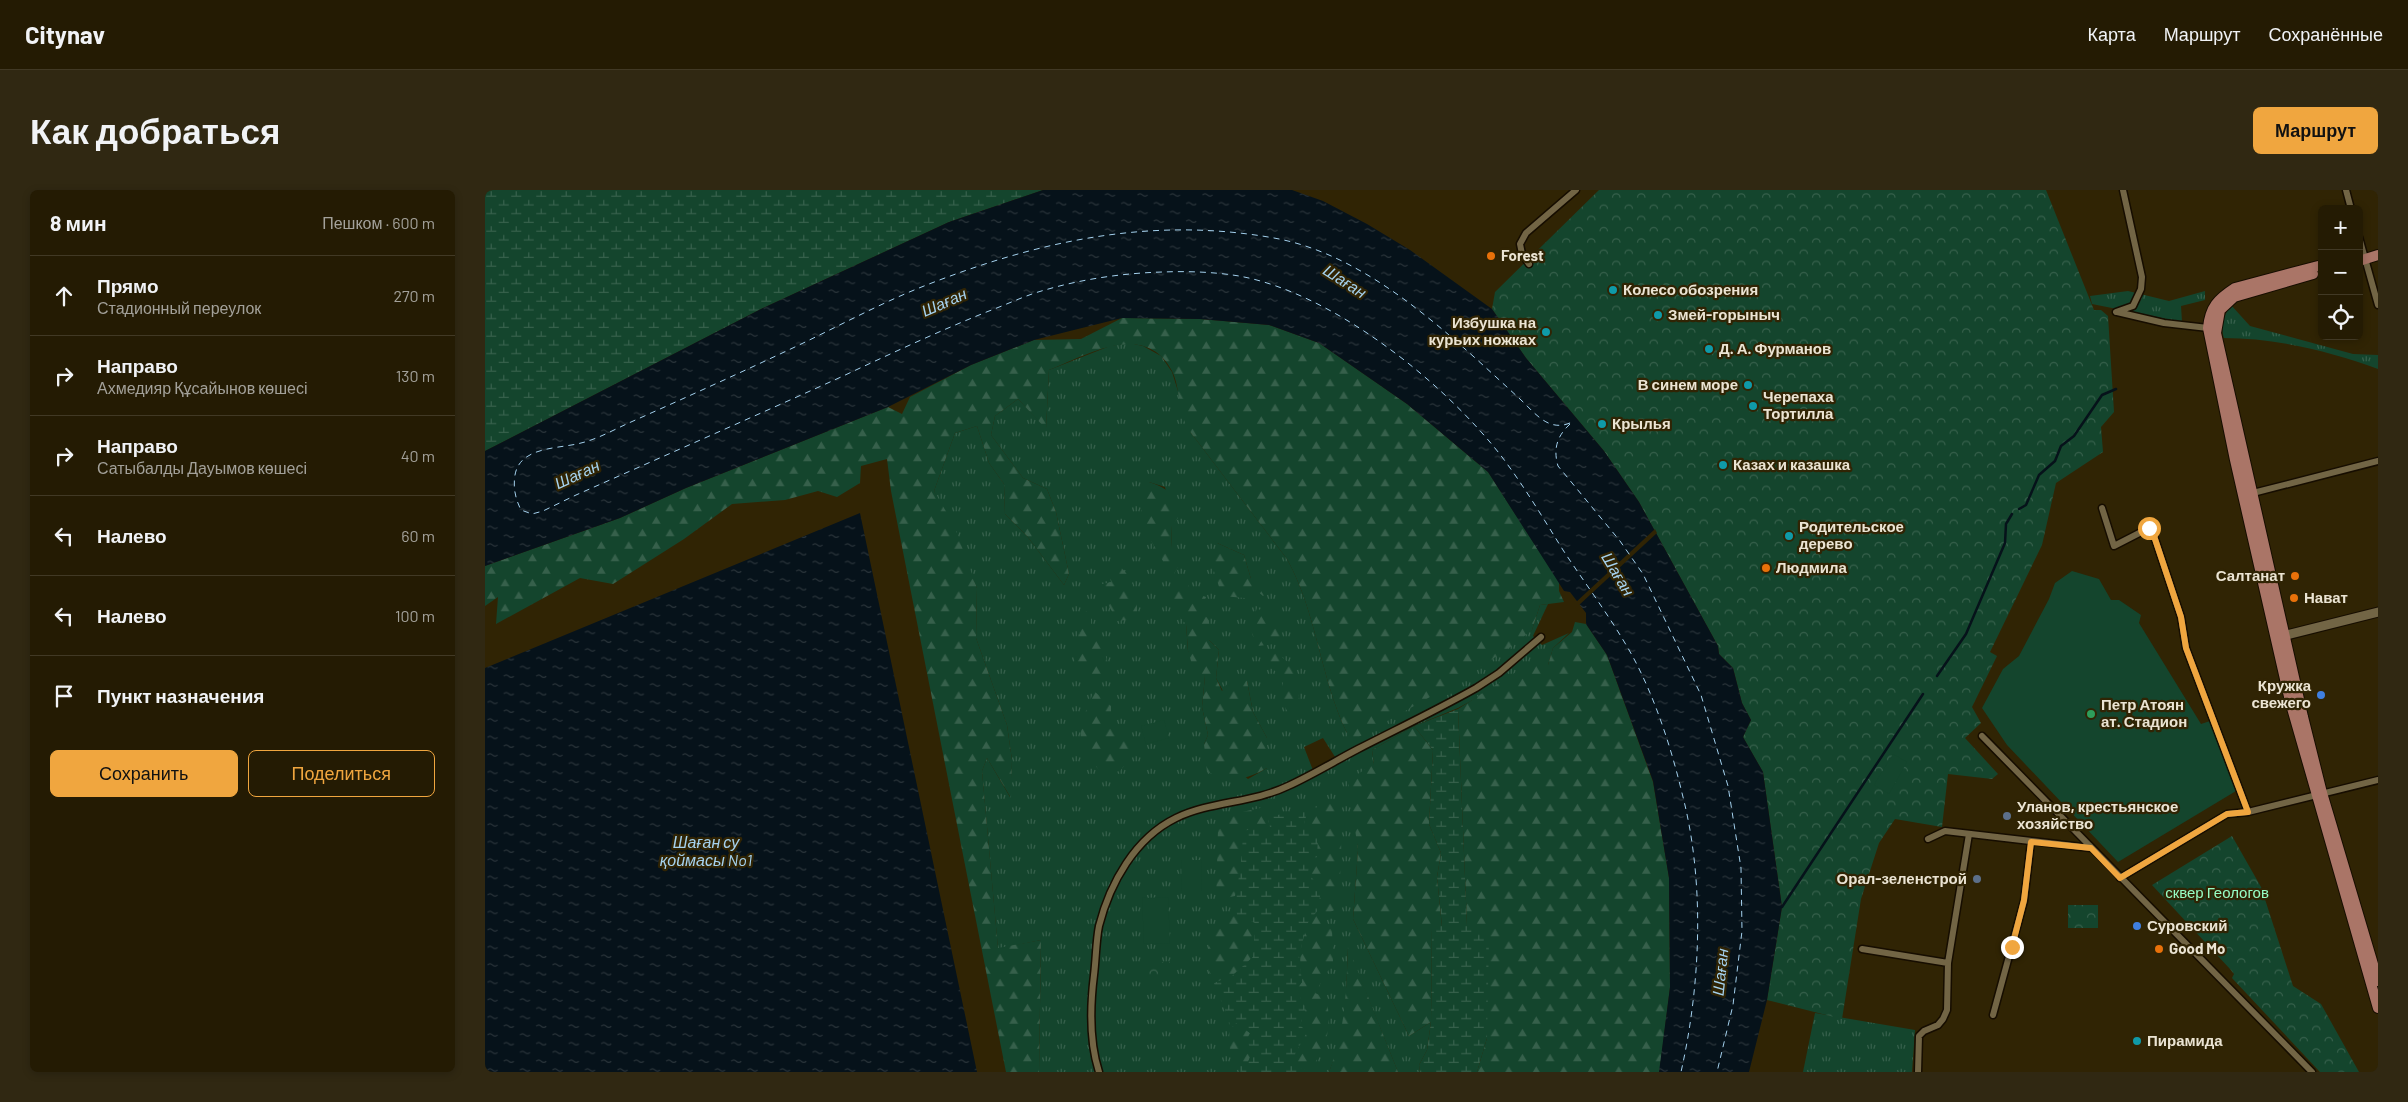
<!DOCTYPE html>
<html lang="ru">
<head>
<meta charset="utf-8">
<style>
	:root { --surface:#241b03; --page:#302812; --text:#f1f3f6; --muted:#a3a19a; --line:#413925; --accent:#f0a63f }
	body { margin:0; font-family:Barlow,sans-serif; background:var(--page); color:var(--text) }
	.controls { position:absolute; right:15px; top:15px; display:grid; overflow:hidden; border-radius:8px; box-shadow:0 2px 8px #0003 }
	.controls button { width:45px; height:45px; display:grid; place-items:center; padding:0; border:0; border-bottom:1px solid var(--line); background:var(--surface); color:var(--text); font:25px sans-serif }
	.stop { position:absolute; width:15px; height:15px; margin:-11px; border:4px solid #f0a63f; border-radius:50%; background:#fff }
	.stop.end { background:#f0a63f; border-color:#fff; box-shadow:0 1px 5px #0008 }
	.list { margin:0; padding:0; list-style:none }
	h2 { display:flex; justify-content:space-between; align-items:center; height:65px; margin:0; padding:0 20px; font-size:21px }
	h2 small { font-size:16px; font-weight:400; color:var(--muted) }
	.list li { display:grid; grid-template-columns:32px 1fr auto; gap:15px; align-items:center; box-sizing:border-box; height:80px; padding:0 20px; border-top:1px solid var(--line) }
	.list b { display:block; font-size:19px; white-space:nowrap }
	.list p { margin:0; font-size:16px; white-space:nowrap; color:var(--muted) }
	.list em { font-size:16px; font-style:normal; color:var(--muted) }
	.actions { display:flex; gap:10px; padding:15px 20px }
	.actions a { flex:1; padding:11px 0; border:1px solid var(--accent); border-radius:8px; text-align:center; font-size:18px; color:var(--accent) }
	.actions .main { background:var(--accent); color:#111 }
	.icon { flex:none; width:28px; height:28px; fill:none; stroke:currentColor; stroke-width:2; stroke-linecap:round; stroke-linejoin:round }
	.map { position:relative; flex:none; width:1893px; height:882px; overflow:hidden; border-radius:8px }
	header { display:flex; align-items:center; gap:30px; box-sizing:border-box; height:70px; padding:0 25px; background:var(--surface); border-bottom:1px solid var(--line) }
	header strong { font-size:24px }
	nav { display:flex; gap:28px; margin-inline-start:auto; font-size:18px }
	.intro { display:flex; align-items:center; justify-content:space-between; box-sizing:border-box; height:120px; padding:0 30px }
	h1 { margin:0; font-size:35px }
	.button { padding:12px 22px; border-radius:8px; background:var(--accent); color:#111; font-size:18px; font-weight:700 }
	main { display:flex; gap:30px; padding:0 30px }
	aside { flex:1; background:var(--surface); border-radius:8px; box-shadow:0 2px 8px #0003 }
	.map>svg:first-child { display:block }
	.grass { fill:url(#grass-tufts); fill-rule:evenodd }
	.forest { fill:url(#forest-firs) }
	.wetland { fill:url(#wetland-marsh) }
	.park { fill:url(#park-crowns) }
	.garden { fill:#14452d }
	.water { fill:url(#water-ripples) }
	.pier { fill:#302404 }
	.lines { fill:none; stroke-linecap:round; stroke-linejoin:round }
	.stream { stroke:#06121a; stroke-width:2.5 }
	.ferry { stroke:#a5d2ef; stroke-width:1; stroke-dasharray:6 5; stroke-linecap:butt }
	.street-casing { stroke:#160d00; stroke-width:9 }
	.secondary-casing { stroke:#160d00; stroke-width:11 }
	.primary-casing { stroke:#160d00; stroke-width:12 }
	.street { stroke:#726545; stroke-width:6 }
	.secondary { stroke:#726545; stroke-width:9 }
	.primary { stroke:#aa7567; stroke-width:10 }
	.route { stroke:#f0a63f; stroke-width:6 }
	.food-dot { fill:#e8710a; stroke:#302404; stroke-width:2 }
	.culture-dot { fill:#0f9aa8; stroke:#302404; stroke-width:2 }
	.shop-dot { fill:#3f7fe0; stroke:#302404; stroke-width:2 }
	.leisure-dot { fill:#2e9e5b; stroke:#302404; stroke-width:2 }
	.service-dot { fill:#5c6f8a; stroke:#302404; stroke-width:2 }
	.labels { text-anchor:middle; stroke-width:4.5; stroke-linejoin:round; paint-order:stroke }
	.poi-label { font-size:15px; font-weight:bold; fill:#ebe4d3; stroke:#302404; text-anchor:start }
	.park-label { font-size:15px; fill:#96fdc5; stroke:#302404 }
	.water-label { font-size:16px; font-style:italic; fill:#a5d2ef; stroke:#302404 }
</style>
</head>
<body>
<header>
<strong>Citynav</strong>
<nav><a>Карта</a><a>Маршрут</a><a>Сохранённые</a></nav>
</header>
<div class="intro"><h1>Как добраться</h1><a class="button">Маршрут</a></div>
<main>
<aside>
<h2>8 мин<small>Пешком · 600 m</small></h2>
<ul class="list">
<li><svg class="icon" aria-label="ahead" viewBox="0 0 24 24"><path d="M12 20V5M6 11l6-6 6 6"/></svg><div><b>Прямо</b><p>Стадионный переулок</p></div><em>270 m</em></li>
<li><svg class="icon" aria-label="right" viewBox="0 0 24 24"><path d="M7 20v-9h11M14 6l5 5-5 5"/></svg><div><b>Направо</b><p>Ахмедияр Құсайынов көшесі</p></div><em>130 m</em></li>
<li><svg class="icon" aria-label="right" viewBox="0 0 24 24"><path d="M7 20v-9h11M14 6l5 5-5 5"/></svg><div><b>Направо</b><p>Сатыбалды Дауымов көшесі</p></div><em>40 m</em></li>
<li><svg class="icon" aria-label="left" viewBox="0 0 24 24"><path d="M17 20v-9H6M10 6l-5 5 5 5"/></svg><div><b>Налево</b></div><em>60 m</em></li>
<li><svg class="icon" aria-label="left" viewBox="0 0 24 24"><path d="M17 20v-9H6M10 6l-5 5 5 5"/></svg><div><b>Налево</b></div><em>100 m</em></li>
<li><svg class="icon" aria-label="arrive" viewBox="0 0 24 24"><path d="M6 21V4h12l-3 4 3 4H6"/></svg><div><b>Пункт назначения</b></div></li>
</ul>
<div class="actions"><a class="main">Сохранить</a><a>Поделиться</a></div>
</aside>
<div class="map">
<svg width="1893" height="882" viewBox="0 0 1893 882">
	<defs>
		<pattern id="grass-tufts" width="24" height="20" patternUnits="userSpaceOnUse" patternTransform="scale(1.25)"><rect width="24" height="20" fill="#14452d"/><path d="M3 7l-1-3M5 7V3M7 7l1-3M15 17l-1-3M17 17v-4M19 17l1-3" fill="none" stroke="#36604b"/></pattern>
		<pattern id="forest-firs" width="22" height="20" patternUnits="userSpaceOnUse" patternTransform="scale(1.25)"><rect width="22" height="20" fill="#14452d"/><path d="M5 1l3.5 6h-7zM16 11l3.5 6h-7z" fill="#36604b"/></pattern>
		<pattern id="wetland-marsh" width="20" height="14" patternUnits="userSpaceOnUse" patternTransform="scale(1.25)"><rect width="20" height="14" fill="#14452d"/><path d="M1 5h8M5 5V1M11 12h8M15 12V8" fill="none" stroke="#36604b"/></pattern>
		<pattern id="park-crowns" width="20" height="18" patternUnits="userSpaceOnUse" patternTransform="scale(1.25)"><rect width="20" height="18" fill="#14452d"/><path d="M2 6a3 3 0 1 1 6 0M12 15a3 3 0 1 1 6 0" fill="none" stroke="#36604b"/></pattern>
		<pattern id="water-ripples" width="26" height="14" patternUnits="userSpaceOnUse" patternTransform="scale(1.25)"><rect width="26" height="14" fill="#06121a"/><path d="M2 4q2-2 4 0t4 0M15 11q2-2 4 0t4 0" fill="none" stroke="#2a343a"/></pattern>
	</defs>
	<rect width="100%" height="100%" fill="#302404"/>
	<!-- grass -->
	<path class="grass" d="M1643,101l41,10 36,-10v9l-24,6 1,16 -90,-18 -2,-8z
		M1746,115l19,21 103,28 25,1v14c-48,-18 -103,-31 -154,-31 -4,-12 0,-23 7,-33z
		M644,153l14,3 18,10 11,16 19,61 96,126c30,54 33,118 60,174l185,-103 8,-25 8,-1 -15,32 9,9 27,-12 -16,15 -5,17 -57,25 -33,18 -44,18 -42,24 2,14 -19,52 3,34 -5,69 56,117 22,-14 -4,28 -8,15 1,7h-22l-50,-124 -3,71 -6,27 -10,26h-290l2,-132 -43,9 -16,-178 5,-13 23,39 2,-37 -5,-35 -31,-87 1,-50 -43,-97 21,-58 22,-7 12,37 15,21 1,30 22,22 37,49 5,-11 -13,-62 -9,-23 -24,-11 -32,-43 4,-19 23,-17 28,29 3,-58 61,-24zM664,292l16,5 7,38 -1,23zM732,353l27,12 7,24zM724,430v20l10,10 -3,28 7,13 24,-10 6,31 14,26v30l-19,11 -44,-35 4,-9 -6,-28 3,-31 -17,-25 -2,-27zM838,548l14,22 -23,13 -10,-26z
		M1330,823l100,17 -3,42h-109z"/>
	<!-- forest -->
	<path class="forest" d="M637,128l78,1 69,6 50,18 88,61 81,68 71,110v9l5,11 -24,3 -8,25 -23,18 -47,31 -114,64 -1,-10c-27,-56 -30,-120 -60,-174l-96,-126c-3,-5 -7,-11 -8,-17 -5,-15 -4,-31 -11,-45 -27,-51 -85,-16 -123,-1l-3,59 -28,-30 -23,17 -4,19 32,43 24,11 9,23 13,62 -5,11 -37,-49 -22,-22 -1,-30 -15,-21 -12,-37 -22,7 -21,58 20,34 23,63 -1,50 31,87 5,35 -1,38 -24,-40 -5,13 16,177 43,-8 -2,132h-33l-115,-581 -4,-32 -26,7 -1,17 -23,14 -19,-6 -33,9 -53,4 -48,35 -71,45 -33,-6 -84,46 2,-27 -13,9v-40l135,-48 66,-30 202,-81 14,7 8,-17 61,-32 63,-25 47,-1z
		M664,292c24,8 22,13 29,36l-6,7 -1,23 11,11 -8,15c-15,-15 -36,-52 -33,-74 1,-6 6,-13 8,-18z
		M732,353l27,12 7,24h11l8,11 -7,6 -8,-7 -10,9 -23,-2 -10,-31z
		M630,373c19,12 24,35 21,56l-19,2 -19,-36 13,-3 -4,-16z
		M688,390l14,1 3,10 16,6 -5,14 8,9v20l10,10 -3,28 6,13 11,-15 14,5 6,31 14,26v30c-23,13 -35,14 -60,4l-3,-28 4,-9 -6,-28 3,-31 -11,-5 -6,-20 -2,-27c-10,-8 -17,-31 -13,-44z
		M772,418l24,15v20l-23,3 -8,-17z
		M601,421l5,2v19l8,2 10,33 -15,13 -16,-3 -5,-24z
		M1090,432l11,2 21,31 46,127 16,96 1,109 -10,81 -1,4h-182l10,-34 -20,-113 -9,-216 77,-49 13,5 5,-17 19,-16z
		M790,461l18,16 6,30 -3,21c-17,-9 -13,-24 -13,-41l-16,-12z
		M609,501l17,15v16l19,14v23l-10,12 -16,3c-34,-29 -25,-47 -10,-83z
		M929,536l19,24 -4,74 12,29 -4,24 5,50h-10l-1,95 -22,14 -56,-117 5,-69 -10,-70 26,-16 -2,-14z
		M839,607c3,4 8,8 10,12 13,25 5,73 3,100l-9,4 -3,13 7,3 1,33 -18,31 12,5c4,34 1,45 -17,73l-13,-5 -2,-12 12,-22 -7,-7 6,-17 -10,-18 6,-8c-4,-29 -2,-48 16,-72l-10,-37 2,-13 -6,-36 5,-22 7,6z
		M780,617l5,20 -28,4 2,16 -9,49 -19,4 2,-71 15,-15z
		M752,725l19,8 -3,34 -21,19 -18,7c-12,-18 -4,-46 4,-65z
		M863,756l50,126h-69c17,-46 17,-78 19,-126z
		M751,833l14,10 3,17 -5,12 -10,1 -8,-11 -1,-28 4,3z"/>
	<!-- wetland -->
	<path class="wetland" d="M0,0h558l-94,32 -188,87 -276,142z
		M973,519l9,216 22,13 -2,100 -10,34h-57l-1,-7 8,-15 4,-28 1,-95 10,-1 -5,-49 4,-24 -12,-29 4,-74 -19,-24z
		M823,619l-4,15 14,14 -1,19 -7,3 -2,13 13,16 -3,21 -11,14 -8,32 3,26 -6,8 10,18 -6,17 7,7 -12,22 2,12 13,6h-69l-3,-9 10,-1 5,-11 -7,-10 4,-8 -14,-10 -3,4 -4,-3c-1,-14 -11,-26 -15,-41l18,-7 21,-19 2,-34 -18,-8c-3,-29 8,-56 5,-84l28,-4 -2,-10z"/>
	<!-- park -->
	<path class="park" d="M1114,0h447l48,120h7l7,6 6,96 -13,15 2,25 -47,31 -14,62 -52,107 7,4 -25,51 9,16 -16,15 33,36 -6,5 -44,-5 -6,53 -47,-8 -16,24 -18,56 -19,120 -75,-19 15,-93 -19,-135 -20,-35 8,-17 -9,-17 -9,-35 -14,-14 -1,-8 -79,-144 -35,-51 -78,-93 -34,-49 3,-17z
		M1747,646l29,51 32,99 28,18 38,68h-39l-88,-94 2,-4 -4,-5 -78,-84z
		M1583,715h30v23h-30z
		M685,772l1,14h-26v-13z"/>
	<!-- garden -->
	<path class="garden" d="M1587,381l27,8 12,21h8l22,15 -2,8 62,101 9,-3 26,70 -118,71 -111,-117 -25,-37 21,-39 16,-13 30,-57 6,-16z
		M679,530l5,18 -23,6 -5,-18z
		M1408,564l14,8 -18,32 -15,-9z
		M696,670h20l1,31h-20z
		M683,707l2,46 -26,1 -2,-46z"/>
	<!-- water -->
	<path class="water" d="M558,0h249l31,11 44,23 43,26 82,59 34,49 78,93 35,51 79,144 1,8 14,14 9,35 9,17 -8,17 20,35 19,135 -15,93 -18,72h-90l11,-85 -1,-109 -16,-97 -46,-126 -21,-31v-11l-16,-21 -6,-1 -76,-119 -81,-68 -88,-61 -50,-18 -69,-6 -78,-1 -88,22 -63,25 -83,42 -202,81 -66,30 -135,48v-115l276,-142 188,-87z
		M375,323l117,559h-492v-404z"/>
	<!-- pier -->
	<path class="pier" d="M1170,339l2,4 -79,73 -3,-3z"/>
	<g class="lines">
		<!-- stream -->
		<path class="stream" d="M1534,319l7,-4 13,-30 16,-14 6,-15 13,-10 28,-41 14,-6
			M1452,486l29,-42 39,-91 1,-19 6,-10
			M1297,717l141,-213"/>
		<!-- ferry -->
		<path class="ferry" d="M1085,233c-22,9 -35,-10 -50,-24 -69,-63 -151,-144 -246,-161 -123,-22 -236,3 -350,48 -43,17 -85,40 -127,60 -55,26 -110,51 -166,76 -16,7 -33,17 -50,21 -22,6 -61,3 -66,32 -2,12 0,23 6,35l11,4 11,-3 33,-16c88,-39 177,-78 265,-118 49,-23 98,-46 148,-66 19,-7 37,-16 56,-21 37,-11 79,-17 118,-18 25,-1 52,0 76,4 94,17 206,107 263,181 22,29 41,61 61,93 23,35 49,69 70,107 22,41 38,90 49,136 23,88 19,190 -1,279
			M1085,234c-13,12 -17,25 -12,42l62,75 23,33 58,121 27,91 13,82 1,63 -9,74 -16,67"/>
		<!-- street casing -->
		<g class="street-casing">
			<path id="street" d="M1861,0l5,19
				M1874,47l19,68
				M1044,74l-7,-10 -2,-10 6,-11 50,-43
				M1631,122l17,-6 8,-17 1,-12 -19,-87
				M1632,122l47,11 44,5
				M1764,304l129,-33
				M1617,318l12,38 35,-18 4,5 28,84 5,31 62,164
				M1497,546l330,336
				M1443,649l17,-8 146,17
				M1635,688l107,-64 21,-2 130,-32
				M1377,759l86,14
				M1508,825l31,-114 7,-59
				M614,882c-10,-31 -9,-65 -5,-97 2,-16 2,-34 5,-49 11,-43 36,-88 77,-108 35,-17 77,-15 112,-32 24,-11 47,-25 70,-37 39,-20 79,-39 118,-61l23,-15 42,-36
				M1433,882l1,-36 5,-5 14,-6 5,-6 4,-9 1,-47 21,-129"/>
		</g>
		<!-- secondary casing -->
		<g class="secondary-casing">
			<path id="secondary" d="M1794,447l99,-25"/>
		</g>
		<!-- primary casing -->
		<g class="primary-casing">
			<path id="primary" d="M1874,71l19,-6
				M1837,75l-87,23c-17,11 -25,19 -27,40l27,132 55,241 88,307
				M1828,84l-79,23 -14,13 -4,23 87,384 19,76 56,188"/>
		</g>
		<!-- street -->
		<use href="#street" class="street"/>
		<!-- secondary -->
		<use href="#secondary" class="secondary"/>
		<!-- primary -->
		<use href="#primary" class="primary"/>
	</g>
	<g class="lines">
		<!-- route -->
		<path class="route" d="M1527,757l12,-47 7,-58 60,6 29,30 107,-64 21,-2 -62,-164 -5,-31 -28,-84 -4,-5"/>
	</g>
	<!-- markers -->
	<g class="food-dot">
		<circle cx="1006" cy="66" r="5"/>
		<circle cx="1281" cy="378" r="5"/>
		<circle cx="1810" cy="386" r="5"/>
		<circle cx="1809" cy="408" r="5"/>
		<circle cx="1674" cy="759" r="5"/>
	</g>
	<g class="culture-dot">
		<circle cx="1128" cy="100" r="5"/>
		<circle cx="1173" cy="125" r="5"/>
		<circle cx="1061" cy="142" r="5"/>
		<circle cx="1224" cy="159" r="5"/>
		<circle cx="1263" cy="195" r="5"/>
		<circle cx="1268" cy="216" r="5"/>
		<circle cx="1117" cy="234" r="5"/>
		<circle cx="1238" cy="275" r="5"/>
		<circle cx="1304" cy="346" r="5"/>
		<circle cx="1652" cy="851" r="5"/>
	</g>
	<g class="shop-dot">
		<circle cx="1836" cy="505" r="5"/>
		<circle cx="1652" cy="736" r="5"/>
	</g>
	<circle class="leisure-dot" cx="1606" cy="524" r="5"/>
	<g class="service-dot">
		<circle cx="1522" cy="626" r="5"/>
		<circle cx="1492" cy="689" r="5"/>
	</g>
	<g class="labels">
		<!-- poi labels -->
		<g class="poi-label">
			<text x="1016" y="71">Forest</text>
			<text x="1138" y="105">Колесо обозрения</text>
			<text x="1183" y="130">Змей-горыныч</text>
			<text x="1051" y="138" text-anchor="end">Избушка на<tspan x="1051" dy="17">курьих ножках</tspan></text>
			<text x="1234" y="164">Д. А. Фурманов</text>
			<text x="1253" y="200" text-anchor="end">В синем море</text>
			<text x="1278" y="212">Черепаха<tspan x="1278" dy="17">Тортилла</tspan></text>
			<text x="1127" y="239">Крылья</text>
			<text x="1248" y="280">Казах и казашка</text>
			<text x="1314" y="342">Родительское<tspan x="1314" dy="17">дерево</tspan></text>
			<text x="1291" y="383">Людмила</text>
			<text x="1800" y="391" text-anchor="end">Салтанат</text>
			<text x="1819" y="413">Нават</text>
			<text x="1826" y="501" text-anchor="end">Кружка<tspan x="1826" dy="17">свежего</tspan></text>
			<text x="1616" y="520">Петр Атоян<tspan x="1616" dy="17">ат. Стадион</tspan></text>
			<text x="1532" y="622">Уланов, крестьянское<tspan x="1532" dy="17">хозяйство</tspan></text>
			<text x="1482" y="694" text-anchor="end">Орал-зеленстрой</text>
			<text x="1662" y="741">Суровский</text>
			<text x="1684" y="764">Good Mo</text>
			<text x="1662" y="856">Пирамида</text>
		</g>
		<!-- park labels -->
		<g class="park-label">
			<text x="1732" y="708">сквер Геологов</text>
		</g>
		<!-- water labels -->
		<g class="water-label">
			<text transform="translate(860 91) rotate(33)" y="6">Шаған</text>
			<text transform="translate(459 112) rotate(-24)" y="6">Шаған</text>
			<text transform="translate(92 284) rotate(-25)" y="6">Шаған</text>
			<text transform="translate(1133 384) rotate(59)" y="6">Шаған</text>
			<text x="221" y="658">Шаған су<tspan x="221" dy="18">қоймасы No1</tspan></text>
			<text transform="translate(1235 782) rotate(-84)" y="6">Шаған</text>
		</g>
	</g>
</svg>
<div class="controls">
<button>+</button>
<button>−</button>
<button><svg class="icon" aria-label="locate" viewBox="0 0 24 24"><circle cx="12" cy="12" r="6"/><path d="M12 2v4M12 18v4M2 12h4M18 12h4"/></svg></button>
</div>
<div class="stop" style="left:1664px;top:338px"></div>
<div class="stop end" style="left:1527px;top:757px"></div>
</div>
</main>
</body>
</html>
